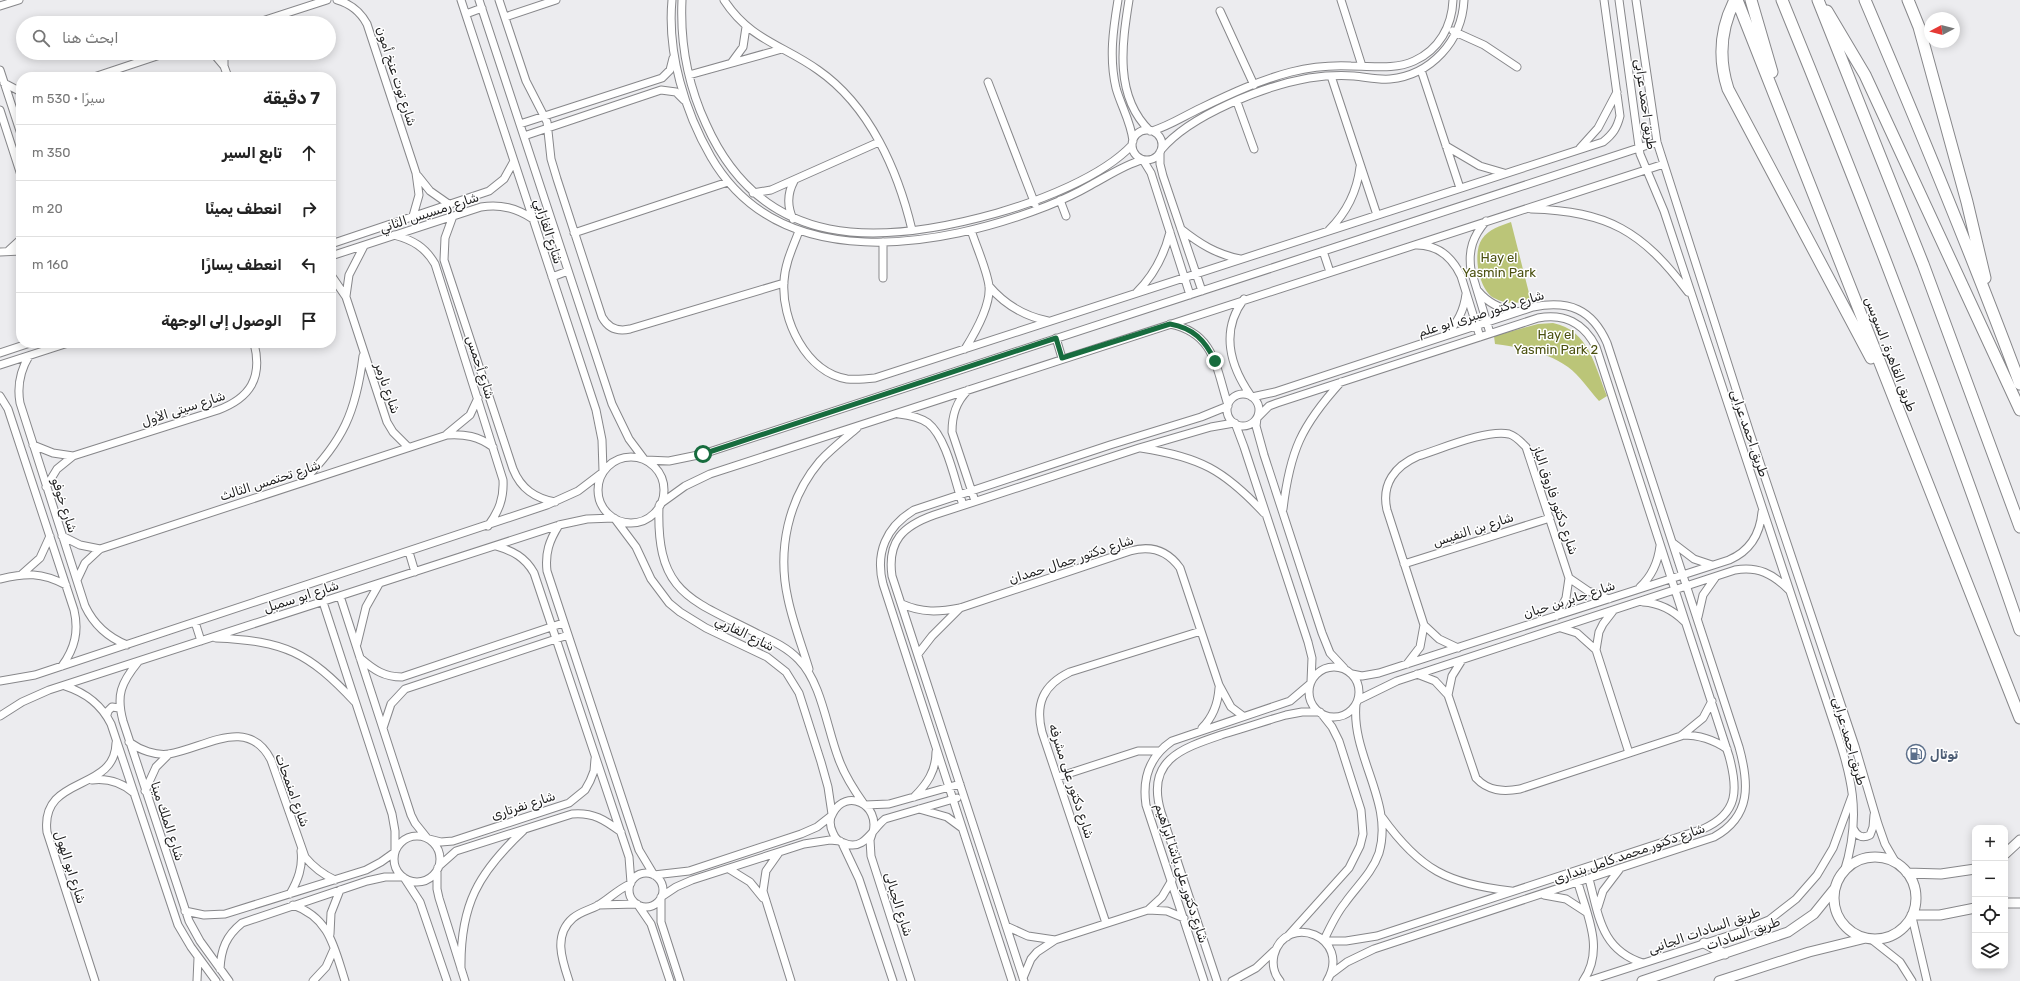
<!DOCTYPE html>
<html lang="ar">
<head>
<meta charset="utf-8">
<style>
	:root { --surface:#fff; --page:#f6f6f6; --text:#222; --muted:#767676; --line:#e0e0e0 }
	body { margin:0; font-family:Rubik,"Noto Naskh Arabic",sans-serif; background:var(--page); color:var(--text); direction:rtl }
	.controls { position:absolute; right:12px; bottom:12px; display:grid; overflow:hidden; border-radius:8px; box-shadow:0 2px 10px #0003 }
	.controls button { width:36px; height:36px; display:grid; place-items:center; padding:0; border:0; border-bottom:1px solid var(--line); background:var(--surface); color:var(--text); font:20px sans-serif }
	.compass { position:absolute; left:1924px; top:12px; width:36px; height:36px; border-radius:50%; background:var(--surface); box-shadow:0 2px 10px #0003; rotate:263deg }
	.stop { position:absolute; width:12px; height:12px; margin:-9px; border:3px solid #176c3e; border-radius:50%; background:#fff }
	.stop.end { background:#176c3e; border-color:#fff; box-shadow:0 1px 4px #0008 }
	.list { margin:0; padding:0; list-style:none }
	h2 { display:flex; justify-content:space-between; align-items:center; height:52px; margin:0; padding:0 16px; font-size:17px }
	h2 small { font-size:13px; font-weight:400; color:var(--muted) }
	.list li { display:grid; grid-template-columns:26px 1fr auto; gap:12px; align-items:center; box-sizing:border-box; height:56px; padding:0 16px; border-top:1px solid var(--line) }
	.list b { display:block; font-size:15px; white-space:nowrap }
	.list em { font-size:13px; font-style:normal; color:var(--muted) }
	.icon { flex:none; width:22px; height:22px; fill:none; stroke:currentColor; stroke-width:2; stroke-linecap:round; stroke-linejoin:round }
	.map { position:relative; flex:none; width:2020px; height:981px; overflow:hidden; direction:ltr }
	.search { position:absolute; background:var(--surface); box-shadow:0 2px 10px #0003; left:16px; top:16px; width:320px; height:44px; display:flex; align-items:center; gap:10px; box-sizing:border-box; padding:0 14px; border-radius:22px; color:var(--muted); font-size:15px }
	.panel { position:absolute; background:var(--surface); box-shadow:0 2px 10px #0003; left:16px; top:72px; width:320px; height:276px; border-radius:16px; direction:rtl }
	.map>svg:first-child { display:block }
	.green { fill:#bbc578 }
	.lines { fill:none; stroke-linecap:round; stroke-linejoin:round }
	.minor-casing { stroke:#87878a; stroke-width:9 }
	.major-casing { stroke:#87878a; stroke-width:11 }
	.highway-casing { stroke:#87878a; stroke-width:13 }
	.minor { stroke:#fff; stroke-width:7 }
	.major { stroke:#fff; stroke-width:9 }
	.highway { stroke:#fff; stroke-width:11 }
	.route { stroke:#176c3e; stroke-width:5 }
	.labels { text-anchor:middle; stroke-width:3; stroke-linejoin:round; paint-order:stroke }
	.street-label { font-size:13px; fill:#1e1e1f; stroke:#fff }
	.park-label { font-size:13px; fill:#4b5110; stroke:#fff }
	.service-label { font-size:13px; font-weight:bold; fill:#4e5e75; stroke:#fff; text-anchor:start }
</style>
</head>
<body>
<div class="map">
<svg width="2020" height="981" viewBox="0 0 2020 981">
	<rect width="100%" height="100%" fill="#ececef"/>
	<!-- green -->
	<path class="green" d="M1511,222l20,79c-13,2 -25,4 -37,-3 -15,-8 -22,-45 -12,-59 7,-10 18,-13 29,-17z
		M1553,323c36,7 42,44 54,73l-8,5c-10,-11 -19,-25 -31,-34 -21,-15 -48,-20 -73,-23l-1,-8 44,-12z"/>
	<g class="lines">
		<!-- minor casing -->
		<g class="minor-casing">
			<path id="minor" d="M337,0c14,4 23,11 30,24l49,149 3,22 -6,21
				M461,0l135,410 6,30 1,31
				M479,0l133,404 17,35 15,20
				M499,0l27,81 21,41 4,37 6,20 45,138c6,11 15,15 28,12l154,-46
				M672,0c-5,53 13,112 39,157 69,119 229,91 336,49 15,-6 30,-13 44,-21 17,-9 33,-20 51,-25
				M682,0c-2,43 6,85 24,124 57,128 174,122 291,89 42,-12 105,-36 135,-68
				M724,0c26,40 59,45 94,70 52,36 80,101 94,160
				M1118,0c-5,30 -9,58 -2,88 5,18 15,34 17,53
				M1129,0c-7,44 -15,96 21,131
				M1341,0l21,66
				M1619,0l21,154 24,57 168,507c19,57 31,95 12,154
				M1636,0l21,142 93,291 105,313 23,78 7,20 11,19
				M0,6l19,-6
				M1220,11l34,74
				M466,14l16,-6
				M505,17l51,-17
				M256,23l71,-23
				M1453,31l31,14 33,22
				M213,53l11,13
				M224,53v13l4,11
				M732,62l11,-15 3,-20
				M0,70l21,64
				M1421,70l39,118
				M689,75l93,-26
				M1331,76l46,139
				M94,77l72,-24
				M988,82l47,122
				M4,83l17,9
				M1237,102l17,47
				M0,110l21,65
				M520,124l142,-46 8,-8 3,-12
				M1132 145a15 15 0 1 1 30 0a15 15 0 1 1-30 0Z
				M1152,131c17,-5 32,-15 49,-23 29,-14 59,-28 90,-36 20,-5 40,-7 60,-6 22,0 43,4 63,-5 25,-11 38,-35 39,-61
				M524,136l137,-46 15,2 8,8
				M1446,146l34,20 24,7
				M1580,148l18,-20 19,-36
				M1161,150c29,-35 103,-64 148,-72 14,-2 30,-3 45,-2 12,1 24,4 36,3 41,-4 72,-38 74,-79
				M1160,152v12l3,12 39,115
				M1143,160l8,13 39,122
				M418,176l12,15 20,14
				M753,193l18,-3 108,-48
				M1060,200l6,16
				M1531,209c77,2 111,22 157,83
				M453,216l-8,22 -1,22 69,209c8,20 22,29 42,33
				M793,219c-6,-13 -6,-25 1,-38
				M1486,221c-13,15 -18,29 -15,49l19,63
				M1181,229c19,15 35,25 59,30
				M1329,230c18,-18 28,-38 31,-63
				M799,231c-6,16 -14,32 -15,50 -3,39 22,91 63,98 10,1 19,0 28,-1l728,-236c10,-8 14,-14 17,-26l-16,-116
				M574,233l154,-51
				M394,235c19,5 31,12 41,29l68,216c1,18 -4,31 -15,46
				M883,242v36
				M331,244l158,-53 15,-12 10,-18
				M1417,245c21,0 35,12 44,31l19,61
				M9,250l12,-11
				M1323,251l7,21
				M0,252l21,-1
				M331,256l150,-49c20,-3 35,1 52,12
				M331,275l15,22 41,125 6,10 15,15
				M552,277l16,-6
				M989,286c16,19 35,30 59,35
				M1478,291c10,12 22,18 37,20
				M1137,292c17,-17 27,-36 33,-60
				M346,296l3,-21 15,-29
				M1244,299c-24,32 -14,67 7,97
				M1170,324c45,9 46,44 58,81
				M1446,334c12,-11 18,-24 20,-40
				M1056,338l6,20
				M965,349c10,-16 26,-43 24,-63 -2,-16 -13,-40 -18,-56
				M0,353l30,-10
				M29,356c-9,15 -12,30 -9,47l65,203c9,19 22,31 42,39
				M0,365l68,-22
				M968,390c-12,12 -16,25 -16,42l23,69
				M1227 410a16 16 0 1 1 32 0a16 16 0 1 1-32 0Z
				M0,396l8,13 66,201c5,21 1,38 -12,56
				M1252,397l23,-5 258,-85c36,-7 59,2 74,36l132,404c10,36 13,69 -25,90l-340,112 -27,13 -16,12
				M899,414c10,1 20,3 29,9 19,15 27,59 35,82
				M1258,417l11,-11 8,-3 261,-85c26,-5 46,5 58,29l133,409c9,33 10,57 -26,73l-326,107 -31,5h-21
				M1257,418l-1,8 8,29 58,178 8,20 14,15
				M1235,423l9,24 64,195 4,16 -1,24
				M447,434l23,-19 8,-17
				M33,445l20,8 20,3
				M1141,448c59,9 83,22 123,65
				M598 490a33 33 0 1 1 66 0a33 33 0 1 1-66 0Z
				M646,460l23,1 34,-7 954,-312
				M303,481c40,-40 53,-69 60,-125
				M46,487l11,-18 16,-13 145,-46c32,-12 45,-32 36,-67
				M660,504l25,-18 25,-12 954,-310
				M659,506c-3,88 31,93 99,128 15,7 30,14 41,26 22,22 28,68 39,97 6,18 16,33 26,47
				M1283,509c7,-58 18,-83 58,-127
				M615,519l21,28 15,32 18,24 11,9 26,16 61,29 19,15 13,21 22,69 7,25 4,27
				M559,525c-10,16 -14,28 -12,46l92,279 15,25
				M62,536l18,9 20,4
				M1673,543l21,16 18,6
				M496,546c17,5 29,11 38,27l95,284 2,26
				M409,552l6,20
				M1404,564l146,-46
				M22,574l18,-16 10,-22
				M1569,578l19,13 21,8
				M0,579c26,-6 41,-7 66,6
				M77,580l8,-17 15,-14 347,-114c18,-1 31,1 46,12
				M1640,587c12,-11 18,-25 20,-41
				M340,596l71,219 4,8 12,15
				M323,602l69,212 3,17v19
				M1643,602c17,1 30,8 42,20
				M902,604c20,9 37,8 58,4l170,-57c21,-6 38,0 50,17l39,117 12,22 12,9
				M1613,611l-10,13 -4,8 -3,18 33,103
				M1698,617l5,-22 12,-17
				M195,622l6,19
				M1424,625l15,14 19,9
				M1561,628l16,5 19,17
				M216,638c69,3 92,14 139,64
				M357,644l9,-37 13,-23
				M918,654l14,-18 28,-28
				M360,658c14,12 24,19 42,19l161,-54
				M138,662c-17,21 -22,33 -15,59l66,200 11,20 29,40
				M1407,664l13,-17 4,-22 -37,-115c-6,-26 8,-44 31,-54 23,-7 69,-27 91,-22 7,2 12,8 17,13l43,131 -3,20 -9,18
				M1309 692a25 25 0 1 1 50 0a25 25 0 1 1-50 0Z
				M809,669c-7,-23 -16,-46 -21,-70 -11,-49 0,-100 32,-138 11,-12 24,-22 37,-33
				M1352,674l10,2 17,-3 350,-113c21,-9 31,-25 33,-48
				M1417,674l18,7 13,14 28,83c12,13 27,14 44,11l161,-53 22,-18 9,-17
				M0,681l35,-6 512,-170 31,-14 25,-19
				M65,686c21,7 36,18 46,38l67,201 13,22 25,34
				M1448,695l4,-19 10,-16
				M1358,700l39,-19 338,-111c23,-4 38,4 54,20
				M107,715l1,-4 4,-4 7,1
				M0,716l22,-14 27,-12 510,-165 28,-6 27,-1
				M383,728l8,-24 14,-15 163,-54
				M1202,728c11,-11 16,-24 17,-40
				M1682,735c17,0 31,4 45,14
				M129,742c11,8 27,14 40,12 36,-6 79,-39 102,6l34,97c9,11 17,17 30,23
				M1058,777l80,-26h21
				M92,780c16,-2 29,2 42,13
				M145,791l11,-24 13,-13
				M914,797c13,-13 22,-26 22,-45
				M865,805l24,-1 71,-20
				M919,809l28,8 15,11
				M1382,817c38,53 66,67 129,74
				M1853,828c4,8 9,11 17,7l3,-8 1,-12
				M873,832c7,-28 -27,-44 -40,-19 -4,6 -3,14 0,20 2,5 6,9 11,10 20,9 28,-14 41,-24l72,-21
				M872,834l-2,6 1,16 40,125
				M394 859a23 23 0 1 1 46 0a23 23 0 1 1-46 0Z
				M429,839l12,3 12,-1 116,-38 16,-13 5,-9 4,-10 1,-12
				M842,843l17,36 34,102
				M778,854l-12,17 -3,20 28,90
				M438,867l18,-16 116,-37c21,-2 33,6 49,18
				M729,869l21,13 13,16
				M437,870v19l2,9 26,83
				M629 890a17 17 0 1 1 34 0a17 17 0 1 1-34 0Z
				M654,875l35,-4 112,-37 16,-7 14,-11
				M405,879l15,23 27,79
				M1589,879c10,37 12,71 54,84
				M1578,883c9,32 27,67 5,98
				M290,894c8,-14 13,-27 11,-43
				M1544,895l22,4 20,13
				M661,897l15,-10 16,-7 112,-36 26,-4 10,1
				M661,898v24l19,59
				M293,905c37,13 41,42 52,76
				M598,905l39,-1
				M638,905l13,19 19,57
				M1598,907l5,-16 16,-21
				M1148,910l14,-13 10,-17
				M185,911l19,4 21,-1 141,-44 15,-8 14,-10
				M1912,917l15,64
				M1106,923l-64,-191c-7,-28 1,-47 28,-60l131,-41
				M1006,926l22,10 27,4
				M330,934l1,-21 9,-23
				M1287,937l62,-69 11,-22 3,-12 -2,-24 -22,-69 -7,-14 -11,-14
				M1871,939l29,23 12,19
				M1324,940c6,-13 12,-26 21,-37 12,-17 27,-30 34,-50 15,-51 -28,-97 -23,-149
				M220,969c1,-20 6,-33 22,-46l125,-42 18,-4h18
				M461,969c-1,-64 17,-96 63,-139
				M1023,978l8,-19 6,-7 18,-12 93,-30 19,1 17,7
				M95,981l-48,-149c-7,-58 68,-39 69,-89
				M197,981l1,-23
				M313,981l13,-14 8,-18
				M569,981c-7,-21 -16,-46 4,-63 7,-6 16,-8 24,-12 12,-7 20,-16 33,-22
				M1012,981l-129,-397c-8,-31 3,-57 31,-74l196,-65 91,-28 27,-11
				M1024,981l-132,-405c-5,-35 11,-50 42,-61l205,-67 72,-21 23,-4
				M1204,981l-58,-176c-4,-27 4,-49 26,-64l118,-40 20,-17
				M1217,981l-56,-169c-16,-53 22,-64 63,-78 21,-6 41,-13 62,-19l16,-3h18
				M1232,981l24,-13 18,-17
				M1280,981c-6,-7 -8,-17 -6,-26 12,-44 79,-18 53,26
				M1588,981l149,-48 32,-13 27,-21 21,-24 16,-27 19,-52"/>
		</g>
		<!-- major casing -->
		<g class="major-casing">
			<path id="major" d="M2005,854l15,-14
				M1834 898a41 41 0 1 1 82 0a41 41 0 1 1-82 0Z
				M1907,873l34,1 34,-5
				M2005,903h15
				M1912,915h28l35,-7
				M1704,943l21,11
				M1642,981l146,-49 26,-18 21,-26
				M1719,981l90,-29 57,-14"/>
		</g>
		<!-- highway casing -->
		<g class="highway-casing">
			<path id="highway" d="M1735,0c-15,29 -17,58 -7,89l143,269
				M1737,0l283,718
				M1751,0l21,72
				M1782,0c85,208 165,417 238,630
				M1818,0l105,264 97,263
				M1865,0c54,127 107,255 155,384
				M1908,0l11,27 48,175 18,76
				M1827,11l38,64 155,335"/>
		</g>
		<!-- minor -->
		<use href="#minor" class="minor"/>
		<!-- major -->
		<use href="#major" class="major"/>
		<!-- highway -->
		<use href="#highway" class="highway"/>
	</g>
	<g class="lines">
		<!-- route -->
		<path class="route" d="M703,454l353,-116 6,20 108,-34c23,4 35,16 45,37"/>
	</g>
	<!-- icons -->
	<defs>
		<g id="fuel-ring" transform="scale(1)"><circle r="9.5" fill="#fff" stroke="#5c6f8a" stroke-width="1.5"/><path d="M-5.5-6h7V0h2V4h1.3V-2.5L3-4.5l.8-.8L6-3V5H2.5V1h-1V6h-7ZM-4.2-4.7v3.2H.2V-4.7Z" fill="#5c6f8a"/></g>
	</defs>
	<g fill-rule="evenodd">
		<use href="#fuel-ring" x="1916" y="754"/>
	</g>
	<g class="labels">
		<!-- street labels -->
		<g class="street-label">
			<text transform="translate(397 76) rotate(72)" y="5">شارع توت عنخ أمون</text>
			<text transform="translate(1646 104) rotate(82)" y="5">طريق احمد عرابى</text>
			<text transform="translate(429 212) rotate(-18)" y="5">شارع رمسيس الثاني</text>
			<text transform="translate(549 231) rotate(72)" y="5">شارع الفارابي</text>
			<text transform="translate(1481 313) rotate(-17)" y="5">شارع دكتور صبرى ابو علم</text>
			<text transform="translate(1891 354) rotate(69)" y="5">طريق القاهرة, السويس</text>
			<text transform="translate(481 367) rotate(72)" y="5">شارع أحمس</text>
			<text transform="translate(388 388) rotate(71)" y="5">شارع نارمر</text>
			<text transform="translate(183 408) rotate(-18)" y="5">شارع سيتى الأول</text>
			<text transform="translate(1750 433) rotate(71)" y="5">طريق احمد عرابى</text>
			<text transform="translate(270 480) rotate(-18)" y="5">شارع تحتمس الثالث</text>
			<text transform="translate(1556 500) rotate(71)" y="5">شارع دكتور فاروق الباز</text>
			<text transform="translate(65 505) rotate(72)" y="5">شارع خوفو</text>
			<text transform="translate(1473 529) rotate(-18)" y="5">شارع بن النفيس</text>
			<text transform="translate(1071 559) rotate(-18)" y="5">شارع دكتور جمال حمدان</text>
			<text transform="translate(301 596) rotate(-18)" y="5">شارع ابو سمبل</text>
			<text transform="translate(1569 599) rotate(-18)" y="5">شارع جابر بن حيان</text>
			<text transform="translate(745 633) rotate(26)" y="5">شارع الفاربي</text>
			<text transform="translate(1850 741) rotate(74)" y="5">طريق احمد عرابى</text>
			<text transform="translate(1072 781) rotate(72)" y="5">شارع دكتور على مشرفه</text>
			<text transform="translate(293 790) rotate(70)" y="5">شارع امنمحات</text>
			<text transform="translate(523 805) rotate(-18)" y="5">شارع نفرتارى</text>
			<text transform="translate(168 821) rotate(72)" y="5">شارع الملك مينا</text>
			<text transform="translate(1629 853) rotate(-19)" y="5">شارع دكتور محمد كامل بندارى</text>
			<text transform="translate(71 867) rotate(72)" y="5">شارع ابو الهول</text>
			<text transform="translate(1182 873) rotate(72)" y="5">شارع دكتور على باشا ابراهيم</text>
			<text transform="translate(899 904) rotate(72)" y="5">شارع الجبالى</text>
			<text transform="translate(1704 930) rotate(-19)" y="5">طريق السادات الجانبى</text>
			<text transform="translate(1743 933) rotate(-19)" y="5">طريق السادات</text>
		</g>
		<!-- park labels -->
		<g class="park-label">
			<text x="1499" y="262">Hay el<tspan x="1499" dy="15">Yasmin Park</tspan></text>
			<text x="1556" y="339">Hay el<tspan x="1556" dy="15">Yasmin Park 2</tspan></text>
		</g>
		<!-- service labels -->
		<g class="service-label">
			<text x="1930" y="759">توتال</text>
		</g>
	</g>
</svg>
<div class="controls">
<button>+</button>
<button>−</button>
<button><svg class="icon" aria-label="locate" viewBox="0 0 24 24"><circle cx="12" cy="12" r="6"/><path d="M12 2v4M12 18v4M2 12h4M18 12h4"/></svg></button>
<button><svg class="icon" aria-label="layers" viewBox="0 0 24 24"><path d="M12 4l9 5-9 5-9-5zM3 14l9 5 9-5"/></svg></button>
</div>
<svg class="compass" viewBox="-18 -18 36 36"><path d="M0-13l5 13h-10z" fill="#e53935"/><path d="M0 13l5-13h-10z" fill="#767676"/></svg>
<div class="stop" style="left:703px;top:454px"></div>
<div class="stop end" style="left:1215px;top:361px"></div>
<div class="search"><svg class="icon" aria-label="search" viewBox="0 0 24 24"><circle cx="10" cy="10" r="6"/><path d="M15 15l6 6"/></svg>ابحث هنا</div>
<section class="panel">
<h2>7 دقيقة<small>سيرًا · 530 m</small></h2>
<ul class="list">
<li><svg class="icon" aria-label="ahead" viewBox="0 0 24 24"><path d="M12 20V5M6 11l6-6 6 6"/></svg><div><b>تابع السير</b></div><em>350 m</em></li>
<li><svg class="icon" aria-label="right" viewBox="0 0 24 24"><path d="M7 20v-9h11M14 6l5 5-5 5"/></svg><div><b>انعطف يمينًا</b></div><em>20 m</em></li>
<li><svg class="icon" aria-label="left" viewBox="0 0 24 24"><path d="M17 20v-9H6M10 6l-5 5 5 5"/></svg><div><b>انعطف يسارًا</b></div><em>160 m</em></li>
<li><svg class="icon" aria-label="arrive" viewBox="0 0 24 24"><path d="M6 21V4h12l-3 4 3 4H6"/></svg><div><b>الوصول إلى الوجهة</b></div></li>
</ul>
</section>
</div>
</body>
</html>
